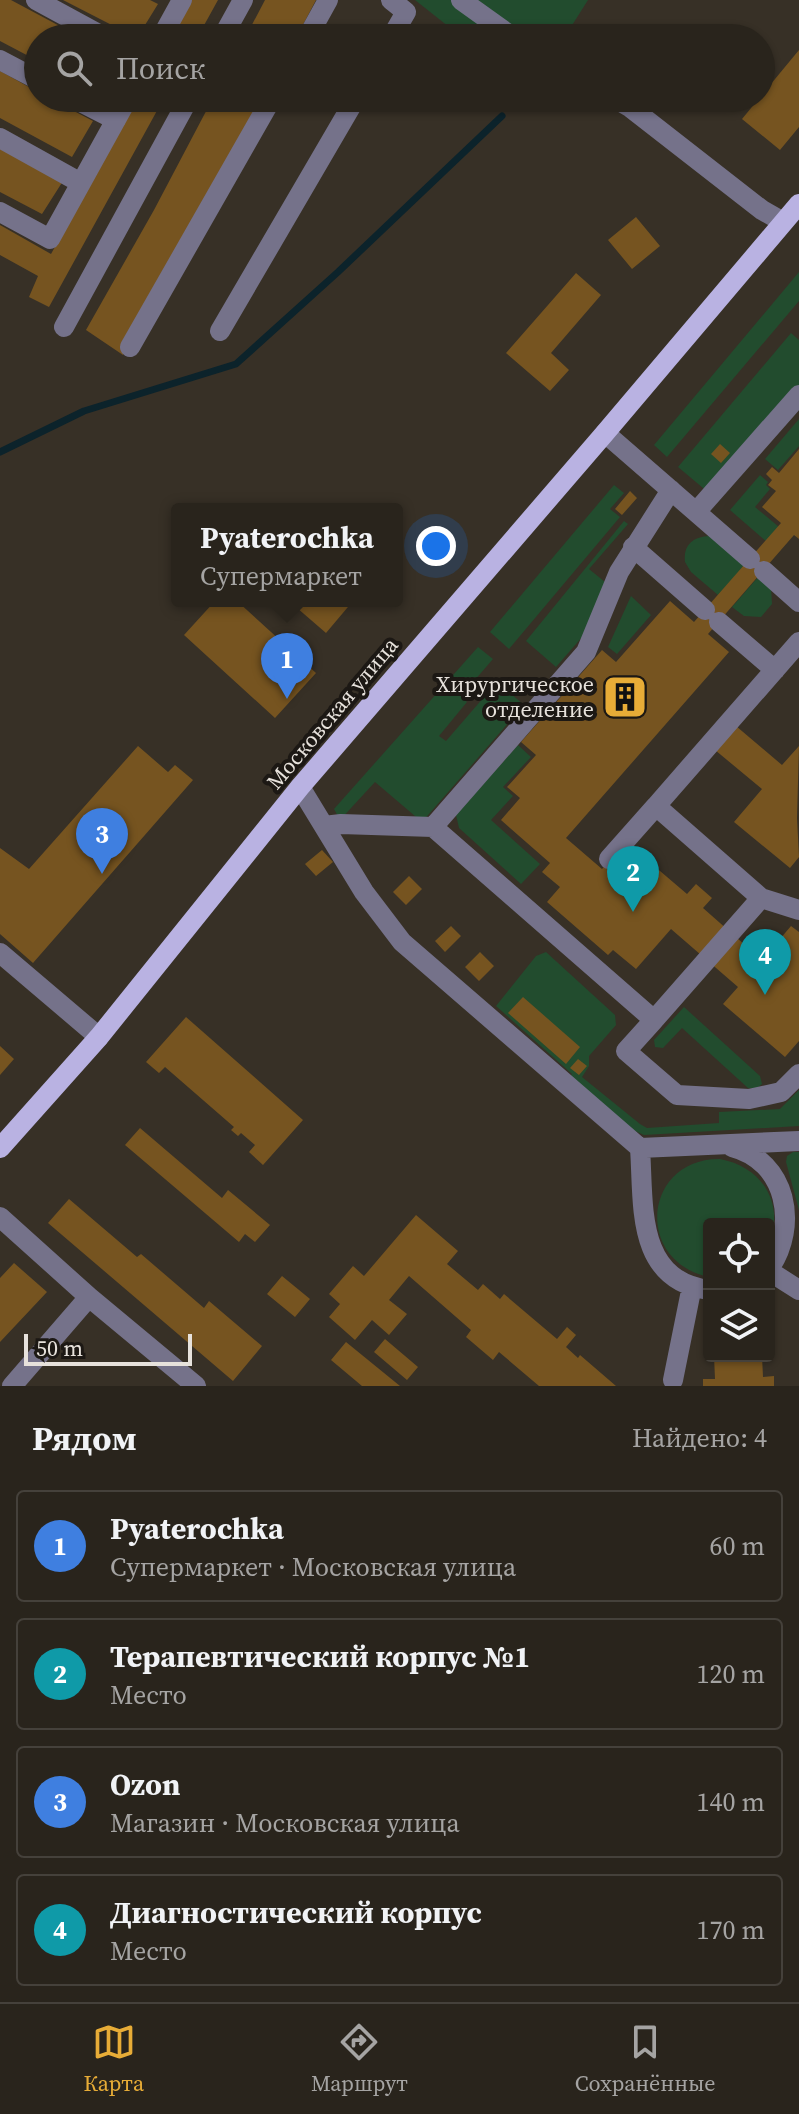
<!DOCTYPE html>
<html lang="ru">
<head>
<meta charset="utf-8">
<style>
	:root { --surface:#29241c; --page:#353029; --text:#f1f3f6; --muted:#a5a4a3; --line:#45413b; --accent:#e7ac37 }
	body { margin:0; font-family:"Source Serif 4",serif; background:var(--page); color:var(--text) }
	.controls { position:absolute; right:24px; bottom:24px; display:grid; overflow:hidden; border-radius:8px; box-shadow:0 2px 6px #0004 }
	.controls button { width:72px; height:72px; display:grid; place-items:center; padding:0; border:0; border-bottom:2px solid var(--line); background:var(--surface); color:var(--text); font:40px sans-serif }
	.scale { position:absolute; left:24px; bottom:20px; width:168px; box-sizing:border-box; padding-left:8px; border:4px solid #e7e2dc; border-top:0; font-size:22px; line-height:28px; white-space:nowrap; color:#e7e2dc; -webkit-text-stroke:6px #1c1814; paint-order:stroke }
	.you { position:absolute; left:436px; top:546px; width:28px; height:28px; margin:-20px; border:6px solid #fff; border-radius:50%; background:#1a73e8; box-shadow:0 0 0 12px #1a73e833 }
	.badge { display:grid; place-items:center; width:52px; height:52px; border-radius:50%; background:var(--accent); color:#fff; font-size:26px; font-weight:700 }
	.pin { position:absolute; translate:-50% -66px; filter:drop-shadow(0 2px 4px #0008) }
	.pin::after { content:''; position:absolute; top:42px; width:28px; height:24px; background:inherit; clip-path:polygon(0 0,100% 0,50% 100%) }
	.popup { position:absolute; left:171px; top:503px; width:232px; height:104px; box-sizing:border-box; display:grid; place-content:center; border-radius:8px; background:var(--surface); filter:drop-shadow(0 2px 6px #0005); font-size:26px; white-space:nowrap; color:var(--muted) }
	.popup b { font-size:30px; color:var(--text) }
	.popup::after { content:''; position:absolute; left:50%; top:100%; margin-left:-16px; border:16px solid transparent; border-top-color:var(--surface) }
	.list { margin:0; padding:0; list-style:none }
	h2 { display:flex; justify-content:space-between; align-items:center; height:104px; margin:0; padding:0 32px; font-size:34px }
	h2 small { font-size:26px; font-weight:400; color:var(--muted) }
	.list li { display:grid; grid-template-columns:52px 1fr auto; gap:24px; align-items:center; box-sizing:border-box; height:112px; margin:0 16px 16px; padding:0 16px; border:2px solid var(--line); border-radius:8px }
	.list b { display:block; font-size:30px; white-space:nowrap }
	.list p { margin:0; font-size:26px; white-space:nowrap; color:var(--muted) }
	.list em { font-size:26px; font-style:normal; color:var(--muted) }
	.icon { flex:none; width:44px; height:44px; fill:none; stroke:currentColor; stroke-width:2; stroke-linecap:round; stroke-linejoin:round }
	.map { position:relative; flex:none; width:799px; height:1386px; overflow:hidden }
	.search { position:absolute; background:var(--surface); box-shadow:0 2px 6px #0004; left:24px; right:24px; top:24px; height:88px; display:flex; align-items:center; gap:20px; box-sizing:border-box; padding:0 28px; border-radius:44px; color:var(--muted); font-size:30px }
	.sheet { height:616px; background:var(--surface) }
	nav { display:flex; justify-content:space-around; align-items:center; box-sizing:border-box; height:112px; border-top:2px solid var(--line); background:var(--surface); font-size:22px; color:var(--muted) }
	nav a { display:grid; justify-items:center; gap:4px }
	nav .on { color:var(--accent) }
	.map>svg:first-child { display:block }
	.green { fill:#224c2e }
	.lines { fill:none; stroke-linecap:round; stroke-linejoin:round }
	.stream { stroke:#0c232b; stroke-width:7 }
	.building { fill:#765420 }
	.minor { stroke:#75728a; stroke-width:20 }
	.major { stroke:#b9b2e2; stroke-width:20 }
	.labels { text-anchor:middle; stroke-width:8; stroke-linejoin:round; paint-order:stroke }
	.poi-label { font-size:22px; fill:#e7e2dc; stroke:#1c1814; text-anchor:end }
	.street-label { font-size:22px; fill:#e7e2dc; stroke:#1c1814 }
</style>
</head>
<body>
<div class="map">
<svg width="799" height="1386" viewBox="0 0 799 1386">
	<rect width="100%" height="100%" fill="#373026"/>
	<!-- green -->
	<path class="green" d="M415,0h173l-24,38h-101z
		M799,272v29l-132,156 -13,-12z
		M791,333l8,7v47l-90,106 -31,-26z
		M799,419v27l-21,24 -13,-11z
		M760,475l8,7 -2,3 4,4 -15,18 24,20 -12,15 -37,-32z
		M614,485l10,8 -14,16 10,8 -111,132 -19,-17z
		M624,521l4,3 -39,45 16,13 -22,54 -27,31 -30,-26z
		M708,536l6,2 32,26 -28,31 -27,-23 -6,-10c-2,-16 7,-25 23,-26z
		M759,576l12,11 1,17 -11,13 -17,-1 -12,-9z
		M631,596l20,19 -34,39 -9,-7z
		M478,647l15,12 -32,37 6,6 -28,34 7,5 51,-59 27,23 -102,117 -47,-40 -35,38 -6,-11z
		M518,745l13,12 -28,30 10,9 -22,24 49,44 -19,20 -62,-56 -3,-13z
		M546,952l69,63 1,10 -27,31v10l-7,11 58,47 7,4 72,-5v-11l61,-3 19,-19v36l-155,9 -9,-4 -66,-53 3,-4 -76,-68 40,-50z
		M684,1007l76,69 2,8 -6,5 -8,-1 -66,-60 -19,20 -8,-1 -1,-7z
		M793,1152h6v58l-13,-48 1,-6z
		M720,1159c43,8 65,45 49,86v-21h-60v53c-76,-16 -65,-119 11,-118z"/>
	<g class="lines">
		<!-- stream -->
		<path class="stream" d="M0,452l84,-41 152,-47 102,-92 164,-156"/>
	</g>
	<!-- building -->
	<path class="building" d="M0,0h11l71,38h-44v23l-38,-20z
		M63,0h87l8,4 -21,34z
		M192,0h26l-21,38h-26z
		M265,0h51l-20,38h-51z
		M799,50v77l-19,23 -38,-31z
		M0,71l38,21v6h11l44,23 -21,36 -72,-39z
		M138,98h26l-115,209 -20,-10 9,-21 -38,-21v-30l51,29z
		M213,98h51l-61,116 -80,141 -37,-25 68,-120z
		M0,147l63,34 -21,33 -42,-22z
		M636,217l24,29 -28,23 -24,-29z
		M576,273l25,22 -50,58 18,17 -19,21 -44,-38z
		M720,444l10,9 -9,10 -10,-9z
		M799,449v90l-5,-4 -86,99 21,18 -163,186 36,31 24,-27 61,52 9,-10 16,14 -9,10 59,52 29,-34 8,6v109l-14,16 -62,-53 15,-17 -67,-58 -35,40 -23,-19 -5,5 -61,-53 13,-15 -18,-15 8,-9 -49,-43 19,-22 -13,-11 29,-32 -15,-13 81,-92 14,12 54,-61 24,21 87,-99 -19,-16 14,-16 -8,-6 4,-5 -6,-6 6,-7 7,6z
		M630,491l7,7 -15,17 -7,-6z
		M215,601h22l79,72 -41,45 -91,-83z
		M289,601h64l-27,32z
		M736,726l46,39 17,-19 -2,72 2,39 -9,11 -56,-46 28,-33 -47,-39z
		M138,746l30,26 7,-7 18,15 -160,183 -33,-29v-86l29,21z
		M322,850l11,12 -17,14 -11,-12z
		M409,876l13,13 -16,16 -13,-13z
		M451,926l10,10 -16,16 -10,-11z
		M480,952l14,14 -15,15 -14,-14z
		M523,997l57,50 -14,17 -58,-51z
		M186,1017l117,103 -40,45 -14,-13 6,-7 -14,-12 -3,3 -7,-6 3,-3 -69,-60 -6,6 -13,-11z
		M0,1046l14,13 -14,16z
		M578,1059l9,7 -8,9 -9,-7z
		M140,1128l82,70 6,-8 42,35 -15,17 -10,-8 -6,8 -114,-97z
		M69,1199l68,58 4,-3 63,54 5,-7 53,45 -29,35 -185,-158z
		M416,1215l42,36 -11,13 31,26 5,-6 17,15 4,-5 53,45 10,-12 9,8 -10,12 12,11 2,-3 36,31h-77l-40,-34 -6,8 -27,-23 5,-7 -62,-54 -20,24 18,14 -18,21 -17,-15 -17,20 -26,-23 11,-13 -11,-10 24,-28 11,10z
		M14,1263l33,29 -47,50v-64z
		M282,1276l28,23 -15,18 -28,-23z
		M385,1339l33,28 -11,13 -33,-28z
		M346,1342l54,44h-38l-31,-26z
		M714,1356h48l1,21 11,-1v10h-71v-7h12z"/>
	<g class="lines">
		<!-- minor -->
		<path class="minor" d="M36,0l70,38
			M391,0l15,12 -15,26
			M461,0l53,38
			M161,38l21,-38
			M222,38l21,-38
			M307,38l21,-38
			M0,60l38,20
			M73,98l43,22
			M614,98l17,10 131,102 21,12
			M0,138l81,45
			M0,212l50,27 78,-141
			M64,327l125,-229
			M220,331l136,-233
			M130,347l142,-249
			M605,433l145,126
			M671,490l-52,82 -33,80 -153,175 221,193 -28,31 51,44 72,4 32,-7 18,-18
			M696,512l103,-117
			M633,547l72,63
			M764,571l35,31
			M719,622l56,48
			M799,642l-143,164 105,92 38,12
			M300,787l64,105 38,50 238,206 159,-7
			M324,826l17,-2 92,3
			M609,859l47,-53
			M0,953l99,84
			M654,1020l107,-122
			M732,1147c55,14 67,79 37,122
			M640,1148c4,57 -5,132 69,142
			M0,1217l89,80 107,89
			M769,1271l30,19
			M673,1380l19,-94
			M12,1386l77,-89"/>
		<!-- major -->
		<path class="major" d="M0,1148l99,-111 201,-250 305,-354 194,-229"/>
	</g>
	<!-- icons -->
	<defs>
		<g id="building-square" transform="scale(2.3)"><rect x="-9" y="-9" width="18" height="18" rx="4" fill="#e7ac37" stroke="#1c1814"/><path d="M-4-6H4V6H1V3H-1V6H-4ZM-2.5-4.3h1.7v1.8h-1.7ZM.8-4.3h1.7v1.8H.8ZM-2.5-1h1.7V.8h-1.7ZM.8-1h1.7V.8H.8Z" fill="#111"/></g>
	</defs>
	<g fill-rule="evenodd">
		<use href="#building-square" x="625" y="697"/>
	</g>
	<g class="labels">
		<!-- poi labels -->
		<g class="poi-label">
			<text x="594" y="692">Хирургическое<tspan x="594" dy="25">отделение</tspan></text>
		</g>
		<!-- street labels -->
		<g class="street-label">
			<text transform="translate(332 713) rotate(-50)" y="8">Московская улица</text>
		</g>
	</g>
</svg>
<div class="controls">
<button><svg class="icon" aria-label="locate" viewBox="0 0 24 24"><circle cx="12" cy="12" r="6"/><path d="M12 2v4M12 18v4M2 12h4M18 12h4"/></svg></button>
<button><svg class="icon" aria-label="layers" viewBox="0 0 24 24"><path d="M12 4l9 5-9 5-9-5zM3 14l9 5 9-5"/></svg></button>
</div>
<div class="scale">50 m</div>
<div class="you"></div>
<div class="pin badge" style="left:287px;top:699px;background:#3f7fe0">1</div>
<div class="popup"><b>Pyaterochka</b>Супермаркет</div>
<div class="pin badge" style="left:633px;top:912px;background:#0f9aa8">2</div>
<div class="pin badge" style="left:102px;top:874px;background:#3f7fe0">3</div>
<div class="pin badge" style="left:765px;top:995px;background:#0f9aa8">4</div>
<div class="search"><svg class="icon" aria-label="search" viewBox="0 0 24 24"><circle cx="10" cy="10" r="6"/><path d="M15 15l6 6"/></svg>Поиск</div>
</div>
<section class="sheet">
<h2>Рядом<small>Найдено: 4</small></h2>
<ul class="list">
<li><span class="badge" style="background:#3f7fe0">1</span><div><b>Pyaterochka</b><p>Супермаркет · Московская улица</p></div><em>60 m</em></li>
<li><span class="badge" style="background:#0f9aa8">2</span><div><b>Терапевтический корпус №1</b><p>Место</p></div><em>120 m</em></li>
<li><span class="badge" style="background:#3f7fe0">3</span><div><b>Ozon</b><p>Магазин · Московская улица</p></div><em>140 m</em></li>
<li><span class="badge" style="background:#0f9aa8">4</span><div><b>Диагностический корпус</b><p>Место</p></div><em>170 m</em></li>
</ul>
</section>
<nav>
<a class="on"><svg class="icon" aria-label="map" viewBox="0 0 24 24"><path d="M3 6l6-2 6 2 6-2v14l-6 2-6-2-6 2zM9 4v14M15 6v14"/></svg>Карта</a>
<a><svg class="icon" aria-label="directions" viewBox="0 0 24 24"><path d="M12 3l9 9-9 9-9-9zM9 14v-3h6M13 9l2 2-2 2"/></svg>Маршрут</a>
<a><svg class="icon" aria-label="saved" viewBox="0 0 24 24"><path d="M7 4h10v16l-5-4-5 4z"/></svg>Сохранённые</a>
</nav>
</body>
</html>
